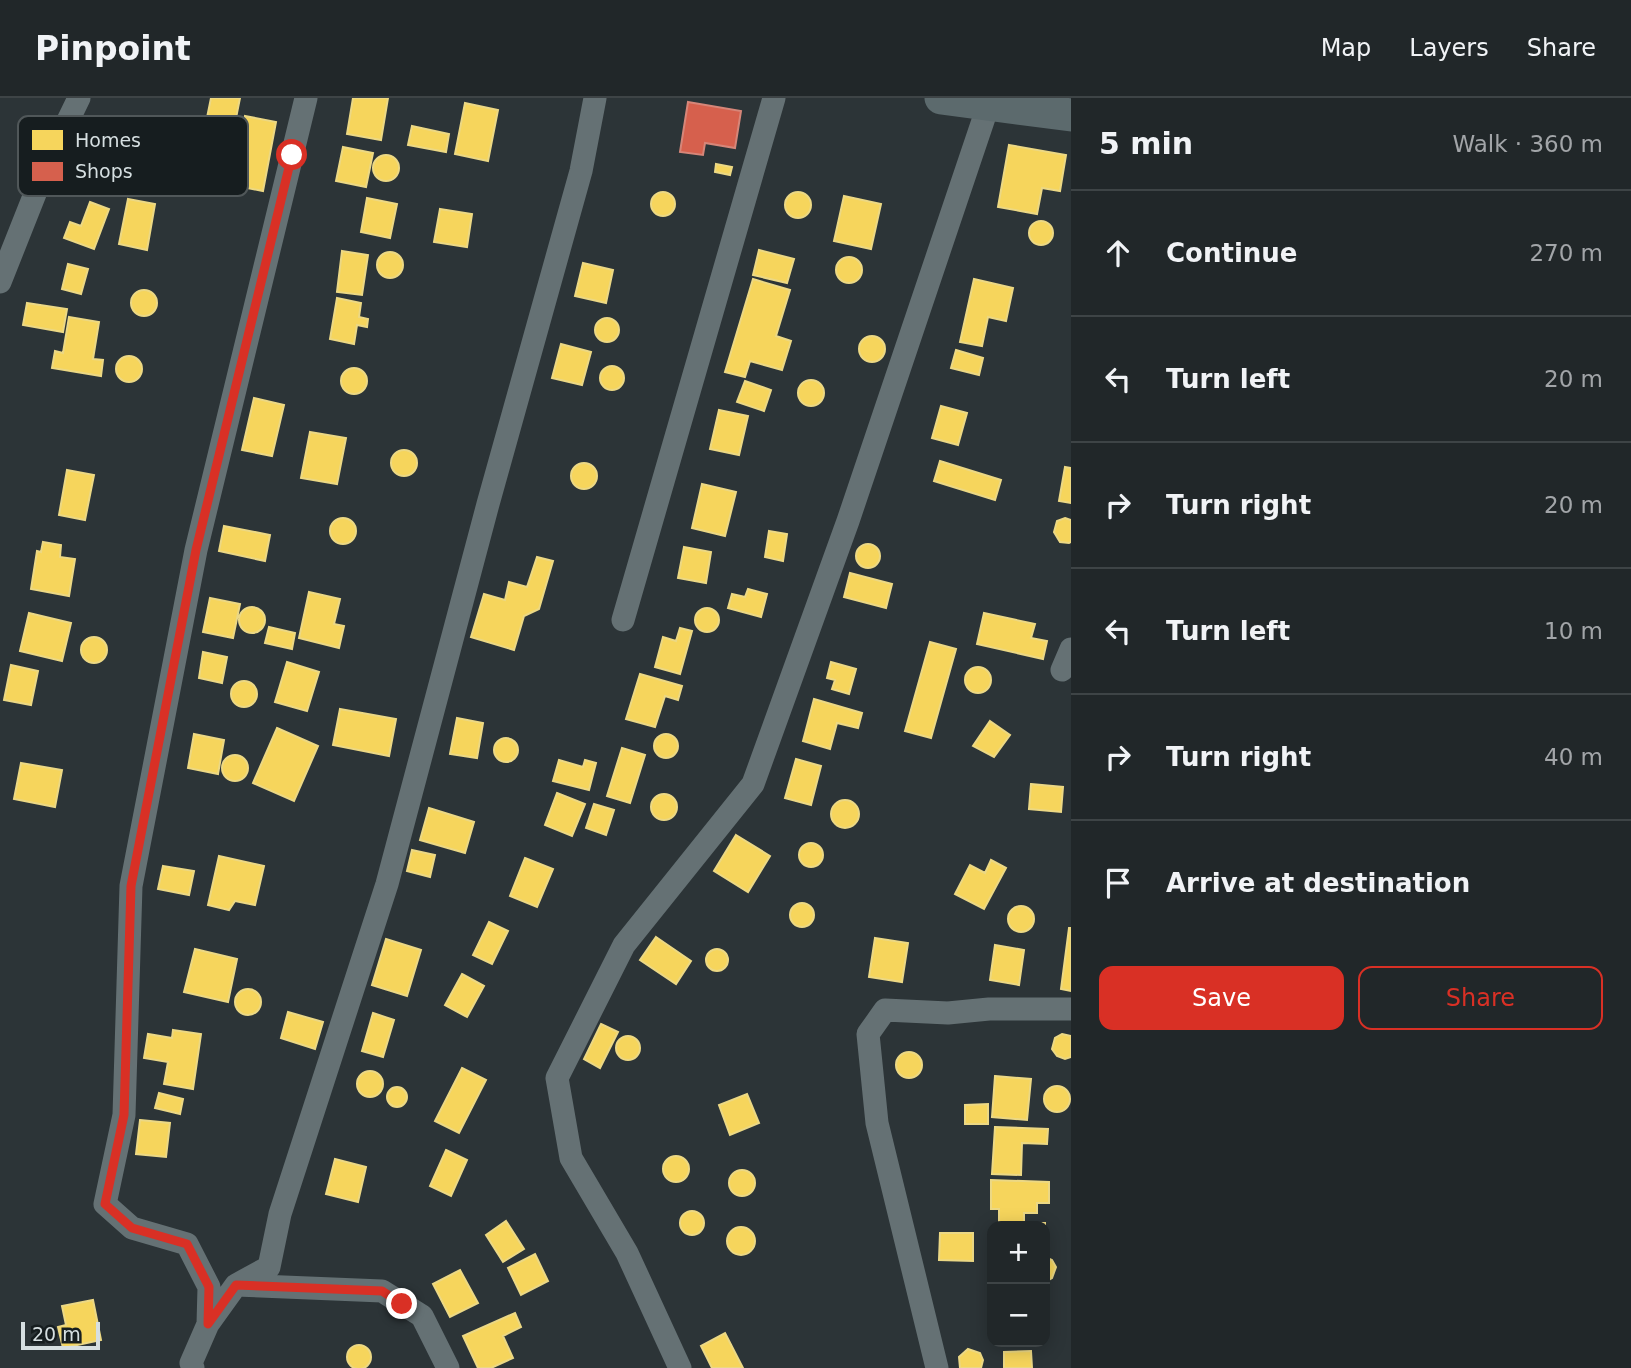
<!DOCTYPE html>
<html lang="en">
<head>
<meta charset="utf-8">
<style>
	:root { --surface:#212729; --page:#292f31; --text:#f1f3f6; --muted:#a2a5a8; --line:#3e4446; --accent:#d93025 }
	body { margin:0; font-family:"DejaVu Sans",sans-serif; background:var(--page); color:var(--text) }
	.controls { position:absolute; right:21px; bottom:21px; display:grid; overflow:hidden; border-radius:14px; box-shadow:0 4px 18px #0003 }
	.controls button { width:63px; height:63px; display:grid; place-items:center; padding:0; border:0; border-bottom:2px solid var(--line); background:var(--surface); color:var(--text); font:35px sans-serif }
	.scale { position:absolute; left:21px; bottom:18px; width:79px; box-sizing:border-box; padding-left:7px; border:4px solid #d6dfe1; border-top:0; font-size:19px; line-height:24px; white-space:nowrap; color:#d6dfe1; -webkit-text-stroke:5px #161d1f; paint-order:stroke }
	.stop { position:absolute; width:21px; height:21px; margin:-16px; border:5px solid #d93025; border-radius:50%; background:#fff }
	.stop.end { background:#d93025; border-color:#fff; box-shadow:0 2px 7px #0008 }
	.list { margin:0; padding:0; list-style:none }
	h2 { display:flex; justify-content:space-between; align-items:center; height:91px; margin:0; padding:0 28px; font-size:30px }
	h2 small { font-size:23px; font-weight:400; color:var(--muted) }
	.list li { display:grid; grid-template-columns:46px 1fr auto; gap:21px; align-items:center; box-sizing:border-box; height:126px; padding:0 28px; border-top:2px solid var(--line) }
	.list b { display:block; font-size:26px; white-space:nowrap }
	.list em { font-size:23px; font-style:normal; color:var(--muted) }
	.actions { display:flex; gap:14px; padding:21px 28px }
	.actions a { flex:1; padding:16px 0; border:2px solid var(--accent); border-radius:14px; text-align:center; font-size:24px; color:var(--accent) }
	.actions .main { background:var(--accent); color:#fff }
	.icon { flex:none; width:38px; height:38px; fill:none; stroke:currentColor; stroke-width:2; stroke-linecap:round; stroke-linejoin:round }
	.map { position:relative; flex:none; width:1071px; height:1270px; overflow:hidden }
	header { display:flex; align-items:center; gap:42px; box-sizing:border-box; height:98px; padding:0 35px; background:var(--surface); border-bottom:2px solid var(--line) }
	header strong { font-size:33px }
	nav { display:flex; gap:38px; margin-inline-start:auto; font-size:24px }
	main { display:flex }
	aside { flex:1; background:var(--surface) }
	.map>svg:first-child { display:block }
	.homes { fill:#f6d55c; stroke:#ecd884; stroke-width:2 }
	.shops { fill:#d6604d; stroke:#d68679; stroke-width:2 }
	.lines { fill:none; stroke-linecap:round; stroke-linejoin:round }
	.minor { stroke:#657174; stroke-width:23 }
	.secondary { stroke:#5c6a6d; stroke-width:33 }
	.route { stroke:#d93025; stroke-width:9 }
	.key { fill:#161d1f; stroke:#505759; stroke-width:2 }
	.key-label { font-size:19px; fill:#d6dfe1 }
</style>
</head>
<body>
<header>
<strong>Pinpoint</strong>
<nav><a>Map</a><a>Layers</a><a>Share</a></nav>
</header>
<main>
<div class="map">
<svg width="1071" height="1270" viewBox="0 0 1071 1270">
	<rect width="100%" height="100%" fill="#2c3437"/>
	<!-- homes -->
	<path class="homes" d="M211,0h29l-13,65 -28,-6z
		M353,0h35l-7,42 -34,-6z
		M465,5l33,7 -10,51 -33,-7z
		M245,18l31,6 -13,69 -31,-6z
		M412,28l37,8 -3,18 -38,-7z
		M1009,47l57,10 -6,36 -18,-3 -5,26 -39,-7z
		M343,49l30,6 -7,34 -30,-6z
		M373 70a13 13 0 1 1 26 0a13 13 0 1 1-26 0Z
		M716,66l16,3 -2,8 -15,-3z
		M651 106a12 12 0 1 1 24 0a12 12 0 1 1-24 0Z
		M785 107a13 13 0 1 1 26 0a13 13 0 1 1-26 0Z
		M844,98l37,8 -10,45 -37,-8z
		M367,100l30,6 -7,34 -29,-6z
		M128,101l27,5 -8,46 -28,-6z
		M90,104l19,7 -15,40 -30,-11 6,-16 11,4z
		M440,111l32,5 -5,33 -33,-5z
		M1029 135a12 12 0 1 1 24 0a12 12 0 1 1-24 0Z
		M759,152l35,9 -7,24 -34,-8z
		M342,153l26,4 -6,40 -25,-3z
		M377 167a13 13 0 1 1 26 0a13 13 0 1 1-26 0Z
		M836 172a13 13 0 1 1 26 0a13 13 0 1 1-26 0Z
		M583,165l30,7 -7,33 -31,-7z
		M68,166l20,5 -7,25 -19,-5z
		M753,181l37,11 -14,46 15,5 -9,29 -32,-9 -5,16 -20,-5z
		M974,181l39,9 -7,33 -18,-4 -6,29 -22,-4z
		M131 205a13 13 0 1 1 26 0a13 13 0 1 1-26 0Z
		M337,200l24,5 -2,14 9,2 -1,8 -10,-2 -3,19 -24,-5z
		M27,205l40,6 -4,23 -40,-7z
		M69,219l30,5 -6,37 10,1 -2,16 -49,-8 3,-17 8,2z
		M595 232a12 12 0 1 1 24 0a12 12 0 1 1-24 0Z
		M859 251a13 13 0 1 1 26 0a13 13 0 1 1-26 0Z
		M561,246l30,8 -9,33 -30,-7z
		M956,252l27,8 -4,17 -28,-7z
		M116 271a13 13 0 1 1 26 0a13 13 0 1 1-26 0Z
		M600 280a12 12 0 1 1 24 0a12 12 0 1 1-24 0Z
		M341 283a13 13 0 1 1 26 0a13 13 0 1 1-26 0Z
		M798 295a13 13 0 1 1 26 0a13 13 0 1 1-26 0Z
		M745,283l26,9 -7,21 -27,-9z
		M254,300l30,7 -12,51 -30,-6z
		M941,308l26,7 -9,32 -26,-7z
		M719,312l29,6 -9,39 -29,-6z
		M310,334l36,6 -9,46 -36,-6z
		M391 365a13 13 0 1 1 26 0a13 13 0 1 1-26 0Z
		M940,363l61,19 -6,20 -61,-19z
		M571 378a13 13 0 1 1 26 0a13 13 0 1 1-26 0Z
		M1065,369l6,1v35l-12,-2z
		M67,372l27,5 -9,45 -26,-5z
		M702,386l34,8 -11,44 -33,-8z
		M330 433a13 13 0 1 1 26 0a13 13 0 1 1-26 0Z
		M1065,420l6,2v22l-2,1 -9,-1 -6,-10 3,-11z
		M224,428l46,9 -5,26 -46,-10z
		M769,433l18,3 -4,27 -18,-4z
		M43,444l18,3 -1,12 15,2 -6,37 -38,-7 6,-38 4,1z
		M856 458a12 12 0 1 1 24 0a12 12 0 1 1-24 0Z
		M684,449l27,5 -5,31 -28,-5z
		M537,459l16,4 -14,48 -15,7 -10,34 -43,-13 13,-43 21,6 4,-18 18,5z
		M850,475l42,11 -6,24 -42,-11z
		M748,491l19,5 -6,23 -33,-9 4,-14 13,3z
		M309,494l31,7 -6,25 10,2 -5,22 -40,-10z
		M210,500l30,6 -7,34 -30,-6z
		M239 522a13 13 0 1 1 26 0a13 13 0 1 1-26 0Z
		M695 522a12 12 0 1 1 24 0a12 12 0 1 1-24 0Z
		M29,515l42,10 -9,38 -42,-10z
		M984,515l51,11 -4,14 16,3 -4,18 -66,-15z
		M269,529l26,6 -3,16 -27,-6z
		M680,530l12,3 -12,43 -25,-7 8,-30 13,4z
		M81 552a13 13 0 1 1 26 0a13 13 0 1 1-26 0Z
		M930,544l26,7 -25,89 -26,-7z
		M203,554l24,5 -5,26 -23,-5z
		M287,564l32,10 -12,39 -32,-9z
		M831,564l25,7 -7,25 -17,-5 3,-9 -8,-2z
		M11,567l27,6 -7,34 -27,-5z
		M965 582a13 13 0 1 1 26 0a13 13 0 1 1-26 0Z
		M640,576l42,12 -4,14 -13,-4 -10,31 -29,-8z
		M231 596a13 13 0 1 1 26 0a13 13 0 1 1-26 0Z
		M814,601l48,14 -4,15 -21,-5 -7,26 -27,-8z
		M340,611l56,10 -7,37 -56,-11z
		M457,620l26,5 -6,35 -27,-4z
		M990,623l20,14 -16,22 -21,-11z
		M277,630l41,18 -24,55 -41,-18z
		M654 648a12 12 0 1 1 24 0a12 12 0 1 1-24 0Z
		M194,636l30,6 -6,34 -30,-6z
		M494 652a12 12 0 1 1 24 0a12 12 0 1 1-24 0Z
		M622,650l23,7 -15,48 -23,-7z
		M222 670a13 13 0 1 1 26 0a13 13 0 1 1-26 0Z
		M796,661l25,7 -10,39 -26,-7z
		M559,662l24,7 2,-7 11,3 -7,27 -36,-9z
		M21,665l41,7 -7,37 -41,-8z
		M1031,686l32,3 -2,25 -32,-3z
		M557,695l28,11 -13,32 -27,-11z
		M651 709a13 13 0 1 1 26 0a13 13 0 1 1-26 0Z
		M831 716a14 14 0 1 1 28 0a14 14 0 1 1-28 0Z
		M594,706l20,6 -8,25 -20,-7z
		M429,710l45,14 -9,31 -45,-13z
		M736,737l34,21 -22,36 -34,-21z
		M799 757a12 12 0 1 1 24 0a12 12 0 1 1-24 0Z
		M412,752l23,5 -5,22 -23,-6z
		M219,758l45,10 -9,39 -20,-4 -6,9 -21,-5z
		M525,760l28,11 -16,38 -27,-11z
		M991,762l15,8 -22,41 -29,-15 15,-29 15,8z
		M163,768l31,5 -5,24 -31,-6z
		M790 817a12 12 0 1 1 24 0a12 12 0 1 1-24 0Z
		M1008 821a13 13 0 1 1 26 0a13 13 0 1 1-26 0Z
		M489,824l19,9 -16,33 -19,-9z
		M1069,830h2v63l-10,-2z
		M656,839l35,24 -15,23 -36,-24z
		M875,840l33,5 -6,39 -33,-5z
		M386,841l35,11 -14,46 -35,-11z
		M995,847l29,5 -5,35 -29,-5z
		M195,851l42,10 -9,43 -44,-10z
		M706 862a11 11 0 1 1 22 0a11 11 0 1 1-22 0Z
		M462,876l22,12 -17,31 -22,-12z
		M235 904a13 13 0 1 1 26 0a13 13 0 1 1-26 0Z
		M288,914l35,10 -8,27 -34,-11z
		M373,915l21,7 -11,37 -21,-6z
		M601,926l17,8 -18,36 -16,-9z
		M173,932l28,4 -8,55 -29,-5 4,-22 -24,-4 4,-24 24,4z
		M1062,936l9,2v21l-6,2 -8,-3 -5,-7 3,-11z
		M616 950a12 12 0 1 1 24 0a12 12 0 1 1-24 0Z
		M896 967a13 13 0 1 1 26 0a13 13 0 1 1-26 0Z
		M462,970l24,12 -27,53 -24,-12z
		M357 986a13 13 0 1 1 26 0a13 13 0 1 1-26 0Z
		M995,978l36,3 -4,41 -35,-3z
		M1044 1001a13 13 0 1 1 26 0a13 13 0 1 1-26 0Z
		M387 999a10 10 0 1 1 20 0a10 10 0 1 1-20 0Z
		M159,995l24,6 -3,15 -25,-6z
		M747,996l12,29 -29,12 -11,-30z
		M988,1006v20h-23v-19z
		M140,1022l30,3 -4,34 -30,-3z
		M995,1029l53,2 -1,15 -25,-1 -1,32 -29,-1z
		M446,1052l21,10 -16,36 -21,-10z
		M663 1071a13 13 0 1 1 26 0a13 13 0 1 1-26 0Z
		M335,1061l31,8 -8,35 -32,-8z
		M729 1085a13 13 0 1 1 26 0a13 13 0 1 1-26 0Z
		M991,1082l58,2v21h-12v10h-13v10h21v11v-8h-46v-17h-8z
		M680 1125a12 12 0 1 1 24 0a12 12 0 1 1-24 0Z
		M506,1123l18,28 -21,13 -17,-27z
		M727 1143a14 14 0 1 1 28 0a14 14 0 1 1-28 0Z
		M940,1135h33v28l-34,-1z
		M535,1156l13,27 -27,14 -13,-27z
		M1045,1159l7,3 4,7 -4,11 -7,4z
		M460,1172l18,33 -28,14 -17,-33z
		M93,1202l8,40 -38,8 -5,-21 8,-2 -4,-19z
		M515,1215l6,14 -18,9 10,22 -22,10h-13l-15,-32z
		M725,1235l18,35h-31l-11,-22z
		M347 1259a12 12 0 1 1 24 0a12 12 0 1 1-24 0Z
		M968,1251l12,4 3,7 -2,8h-21l-1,-11z
		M1031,1253l1,17h-28v-16z"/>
	<!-- shops -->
	<path class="shops" d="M688,4l53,9 -6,37 -30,-5 -2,12 -23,-3z"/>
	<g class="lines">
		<!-- minor -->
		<path class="minor" d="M0,184l46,-116 33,-68
			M623,522l151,-522
			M1062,572l9,-21
			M236,1187l146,6 40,25 26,52
			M208,1226l28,-39 33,-18 11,-53 107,-330 101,-380 93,-333 14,-73
			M193,1270l-2,-5 17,-39 1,-37 -22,-43 -55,-16 -27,-24 19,-89 7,-229 65,-336 110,-452
			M680,1270l-53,-115 -56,-95 -14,-80 67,-133 129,-161 95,-263 141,-418
			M937,1270l-60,-245 -9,-89 17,-24 63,3 41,-4h82"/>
		<!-- secondary -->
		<path class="secondary" d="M941,0l130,17"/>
	</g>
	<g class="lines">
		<!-- route -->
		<path class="route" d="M292,57l-96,395 -65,336 -7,229 -19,89 27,24 55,16 22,43 -1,37 28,-39 146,6 20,13"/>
	</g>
	<!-- legend -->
	<rect x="18" y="18" width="230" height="80" rx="10" class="key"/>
	<rect x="32" y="32" width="31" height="20" fill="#f6d55c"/>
	<rect x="32" y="64" width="31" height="19" fill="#d6604d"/>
	<g class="key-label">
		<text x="75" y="49">Homes</text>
		<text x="75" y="80">Shops</text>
	</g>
</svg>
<div class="controls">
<button>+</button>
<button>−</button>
</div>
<div class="scale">20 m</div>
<div class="stop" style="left:292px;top:57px"></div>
<div class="stop end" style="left:402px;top:1206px"></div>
</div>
<aside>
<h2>5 min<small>Walk · 360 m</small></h2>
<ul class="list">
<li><svg class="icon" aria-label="ahead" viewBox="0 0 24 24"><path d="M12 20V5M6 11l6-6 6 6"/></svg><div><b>Continue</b></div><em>270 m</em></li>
<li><svg class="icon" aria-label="left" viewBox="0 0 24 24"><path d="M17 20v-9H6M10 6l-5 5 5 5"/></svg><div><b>Turn left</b></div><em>20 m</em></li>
<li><svg class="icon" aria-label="right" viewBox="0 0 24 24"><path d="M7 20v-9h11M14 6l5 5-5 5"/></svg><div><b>Turn right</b></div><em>20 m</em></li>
<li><svg class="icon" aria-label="left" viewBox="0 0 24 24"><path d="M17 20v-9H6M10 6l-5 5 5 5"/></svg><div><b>Turn left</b></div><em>10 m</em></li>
<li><svg class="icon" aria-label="right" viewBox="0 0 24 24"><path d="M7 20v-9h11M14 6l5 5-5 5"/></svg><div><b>Turn right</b></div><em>40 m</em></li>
<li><svg class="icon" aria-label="arrive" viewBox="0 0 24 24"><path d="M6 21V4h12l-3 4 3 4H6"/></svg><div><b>Arrive at destination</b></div></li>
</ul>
<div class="actions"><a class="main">Save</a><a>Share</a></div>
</aside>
</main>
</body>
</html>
